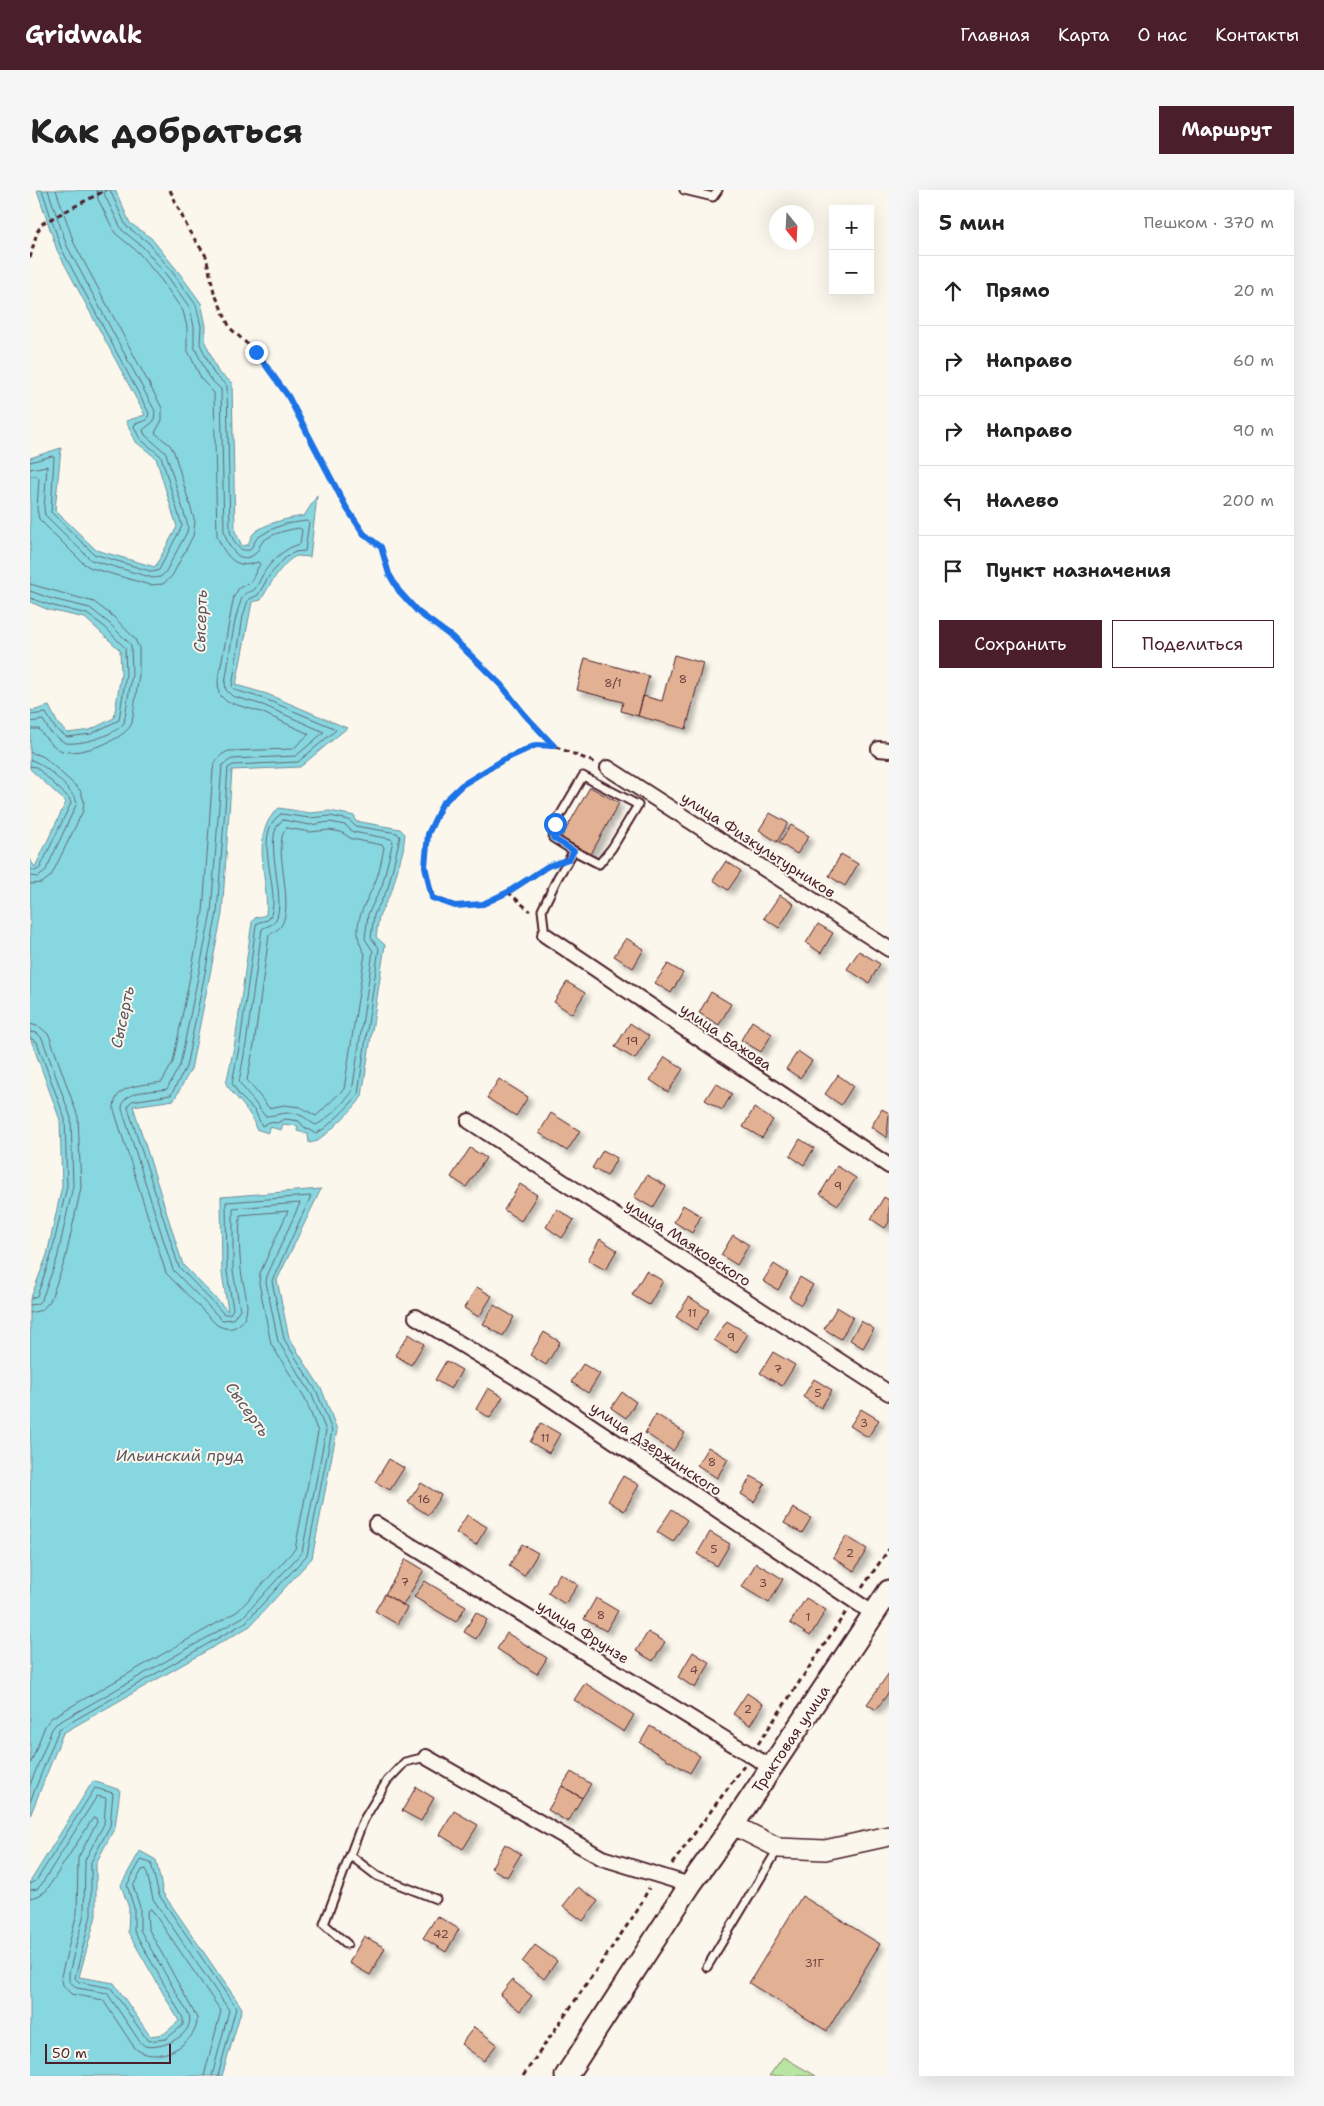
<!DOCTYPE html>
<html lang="ru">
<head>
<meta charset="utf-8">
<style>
	:root { --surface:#fff; --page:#f6f6f6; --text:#222; --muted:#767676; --line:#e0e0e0; --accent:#4a1f2b }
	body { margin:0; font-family:"Shantell Sans",sans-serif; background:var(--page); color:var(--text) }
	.controls { position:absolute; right:15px; top:15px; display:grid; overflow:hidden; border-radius:0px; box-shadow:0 5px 20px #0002 }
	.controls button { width:45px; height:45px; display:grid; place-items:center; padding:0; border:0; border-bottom:1px solid var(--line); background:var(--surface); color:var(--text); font:25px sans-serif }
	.compass { position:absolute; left:739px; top:15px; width:45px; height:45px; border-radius:50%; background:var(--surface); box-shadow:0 5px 20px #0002; rotate:162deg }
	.scale { position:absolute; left:15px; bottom:12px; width:126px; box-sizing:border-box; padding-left:5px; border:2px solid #4a1f2b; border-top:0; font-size:14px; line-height:18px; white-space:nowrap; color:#4a1f2b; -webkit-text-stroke:4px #fbf7ec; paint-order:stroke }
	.stop { position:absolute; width:15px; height:15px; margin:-11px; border:4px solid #1a73e8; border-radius:50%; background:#fff }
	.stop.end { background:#1a73e8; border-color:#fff; box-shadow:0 1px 5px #0008 }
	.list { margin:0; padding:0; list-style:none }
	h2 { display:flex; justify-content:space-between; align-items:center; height:65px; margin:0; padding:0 20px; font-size:21px }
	h2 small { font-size:16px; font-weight:400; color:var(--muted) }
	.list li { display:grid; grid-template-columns:32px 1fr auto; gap:15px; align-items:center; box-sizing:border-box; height:70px; padding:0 20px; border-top:1px solid var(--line) }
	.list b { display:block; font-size:19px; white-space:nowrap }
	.list em { font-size:16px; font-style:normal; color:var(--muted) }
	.actions { display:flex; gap:10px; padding:15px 20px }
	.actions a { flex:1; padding:11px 0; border:1px solid var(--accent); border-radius:0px; text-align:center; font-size:18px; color:var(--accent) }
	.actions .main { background:var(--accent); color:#fff }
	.icon { flex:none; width:28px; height:28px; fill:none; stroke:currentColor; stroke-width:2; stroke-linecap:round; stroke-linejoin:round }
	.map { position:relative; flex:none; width:859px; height:1886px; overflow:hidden; border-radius:0px }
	header { display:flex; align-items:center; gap:30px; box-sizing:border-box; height:70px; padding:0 25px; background:var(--accent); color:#fff }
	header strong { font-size:24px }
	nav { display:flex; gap:28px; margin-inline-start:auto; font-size:18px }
	.intro { display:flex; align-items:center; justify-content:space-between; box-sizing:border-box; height:120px; padding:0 30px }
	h1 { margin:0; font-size:35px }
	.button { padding:12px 22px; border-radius:0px; background:var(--accent); color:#fff; font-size:18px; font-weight:700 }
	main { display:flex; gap:30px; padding:0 30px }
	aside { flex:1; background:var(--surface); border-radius:0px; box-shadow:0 5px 20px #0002 }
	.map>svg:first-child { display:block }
	.green { fill:#b8e5a3; stroke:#818267 }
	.water { fill:#87d7e0; stroke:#6f8d98 }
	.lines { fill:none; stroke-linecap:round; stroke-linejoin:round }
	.shore { stroke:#626973; stroke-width:1 }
	.building { fill:#e2b194; stroke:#4a1f2b; filter:url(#shadow) }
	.lane-casing { stroke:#4a1f2b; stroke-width:11 }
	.street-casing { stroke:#4a1f2b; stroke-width:18 }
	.secondary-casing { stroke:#4a1f2b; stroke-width:22 }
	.primary-casing { stroke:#4a1f2b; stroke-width:25 }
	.path { stroke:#4a1f2b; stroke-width:3; stroke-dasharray:5 4; stroke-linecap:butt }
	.lane { stroke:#fbf7ec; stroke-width:7 }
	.street { stroke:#fbf7ec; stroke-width:14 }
	.secondary { stroke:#fbf7ec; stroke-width:19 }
	.primary { stroke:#fbf7ec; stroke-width:21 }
	.route { stroke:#1a73e8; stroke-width:6 }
	.labels { text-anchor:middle; stroke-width:4; stroke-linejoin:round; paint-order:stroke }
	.number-label { font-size:12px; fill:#704445 }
	.street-label { font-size:15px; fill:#4a1f2b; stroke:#fbf7ec }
	.water-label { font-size:16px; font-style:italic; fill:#5c5661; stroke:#fbf7ec }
</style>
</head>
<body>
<header>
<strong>Gridwalk</strong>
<nav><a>Главная</a><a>Карта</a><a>О нас</a><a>Контакты</a></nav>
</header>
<div class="intro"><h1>Как добраться</h1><a class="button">Маршрут</a></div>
<main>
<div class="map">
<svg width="859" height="1886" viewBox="0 0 859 1886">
	<defs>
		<filter id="shadow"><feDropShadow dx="4.5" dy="4.5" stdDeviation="2.5" flood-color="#0004"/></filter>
	</defs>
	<rect width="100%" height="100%" fill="#fbf7ec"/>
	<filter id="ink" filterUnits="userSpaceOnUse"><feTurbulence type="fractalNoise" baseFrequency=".02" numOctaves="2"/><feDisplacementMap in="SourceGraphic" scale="10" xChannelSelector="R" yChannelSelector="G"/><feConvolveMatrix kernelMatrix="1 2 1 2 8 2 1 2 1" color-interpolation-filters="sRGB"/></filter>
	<g filter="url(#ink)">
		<!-- green -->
		<path class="green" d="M753,1867l33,19h-47z"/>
		<!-- water -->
		<path class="water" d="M7,0h78l15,33 21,15 26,32 24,33 5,23 -1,16 13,30 14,11 3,148 7,15 6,-1c1,-3 3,-8 5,-11 11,-11 36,-16 51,-18l13,-20 -7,61c-4,0 -9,-1 -13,-1 -14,4 -29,32 -36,44l-9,2 -16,83 31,9 80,34 -47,39 -68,3 -10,144 -31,155 -17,31 -41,6 50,159 45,46 -6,-38 -1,-76 100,-8 -44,91 12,58 33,52 15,40 -25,128 -62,68 -187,107 -33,83v-516l17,-45 15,-69 -2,-66 -30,-83v-177l5,7 31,-65 -36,-33v-61l2,3 17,-5 9,18 10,9 22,-3 24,-12 7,-44 -1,-24 -35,-32 -36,-8 -19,-8v-144l31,-10 -6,62 41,40 59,17 22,-40 -21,-69 -20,-16 -10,-21 19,-6 -88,-165z
			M249,618l31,5 20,-2 25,5v5l45,8 5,5 -2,16 -11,40 -13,26 -3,21 9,8 -23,151c-7,13 -21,23 -32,35 -4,4 -8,4 -12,10l-9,2 -1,-9 -11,-3 1,-5 -15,-2 -2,6 -11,-3 -2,6 -12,-4c-4,-18 -20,-30 -30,-45l9,-42 17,-120 3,-4 11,-3c4,-34 -18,-82 13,-107z
			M63,1591l27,9 -5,37 -19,36v53l-17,61 35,6 36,53 14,-2 15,-13 -51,-89 1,-24 -8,-23 19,-34 16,9 7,33 79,115 -20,68h-192v-194z"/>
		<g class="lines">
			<!-- shore -->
			<path class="shore" d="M0,272l22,-6 2,1 -3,55 43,42 59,18 6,-2 23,-44 -21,-70 -21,-17 -6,-12 1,-3 12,-4 2,-7 -88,-165 -19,-58
				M0,279l17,-3 -3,43 1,6 46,45 62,18 7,-1 5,-4 22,-41 1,-6 -22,-73 -21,-18 -2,-5 11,-9 1,-10 -88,-165 -19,-56
				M0,286h7l2,2 -2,31 2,10 44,44 8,5 59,17 13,-1 9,-8 21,-40 2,-14 -21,-70 -4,-7 -15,-12 7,-13v-12l-88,-165 -18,-53
				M0,394l64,18 20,15 21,22 4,9v27l-7,48c-7,17 -52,33 -70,28 -9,-4 -18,-14 -23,-22h-9
				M0,401l22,8 38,9 19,15 22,22 1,29 -8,49c-10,13 -43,22 -59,20l-15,-11 -7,-12 -13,2
				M0,408l20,7 37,9 18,13 20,21 1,26 -7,46 -28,14 -24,3 -12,-9 -9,-15 -16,2
				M0,562l14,5 36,33 4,11 -1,10 -32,65 -9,7 -12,1
				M0,570c11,0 45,32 47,43l-32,69 -7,5 -8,-1
				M0,576l6,1 33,31 2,5 -31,65 -5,3 -5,-2
				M251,624l29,4 20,-2 19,4 6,6 42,7 3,4 -12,51 -14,27 -3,23 8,10 -21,146c-5,9 -23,25 -32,33 -3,3 -7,4 -10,7l-12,-7 -5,-6 -14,-2 -8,4 -8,-1 -7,4 -7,-15 -16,-16 -7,-12 8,-40 16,-118 3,-3 9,-2c18,-23 -20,-86 13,-106z
				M253,630l27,5 20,-3 15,3 8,7 38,7 2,2 -11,45 -14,28 -3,25 8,12 -21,141c-5,8 -28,30 -36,33 -7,-3 -8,-6 -14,-9 -12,-7 -25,0 -37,0l-26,-34 7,-38 16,-115c4,-3 10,-3 13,-8 14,-21 -16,-88 8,-101z
				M257,638l23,4 19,-2 12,2 11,7 30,6 2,2c-2,12 -5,27 -10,38 -11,23 -25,44 -9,69l-21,135 -28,27 -16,-9 -16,-2 -15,3 -22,-28 7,-35 15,-110c4,-3 9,-5 12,-9 15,-22 -11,-86 6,-98z
				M0,834l10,3 9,8 29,82 3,71 -16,72 -15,41 -8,9 -12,3
				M0,842l7,1 5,5 29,80 2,68 -16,73 -15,40 -5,5 -7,1
				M0,848l7,4 28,77 2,67 -16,70 -14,40 -7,3
				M0,1575l15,-39 6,-8 187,-107 57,-62 23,-117 -13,-34 -34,-54 -12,-61 1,-10 28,-62 -48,4c-1,17 -1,37 1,54 1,18 16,48 -6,58 -6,3 -12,1 -18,-2l-51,-52 -52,-163c-1,-27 29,-24 48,-28l11,-20 30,-150 10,-142c2,-10 7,-16 16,-19l64,-2 16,-15 -48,-22 -34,-10 -8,-8 -1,-13 16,-85 5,-8 11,-5 10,-19 -2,-2c-23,9 -33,-7 -41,-26l-3,-143 -12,-13 -15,-31v-22l-4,-16 -21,-30 -24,-29 -23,-19 -17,-34 -1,-9
				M0,1595l22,-56 4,-5 187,-107 59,-65 24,-121 -14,-36 -34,-54 -12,-59 1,-6 33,-73 -67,5v63l7,38 -7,10 -11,1 -49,-50 -51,-161c0,-20 30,-17 45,-20l13,-24 31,-152 11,-148 10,-6 64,-3 28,-24 -61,-27 -31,-9 -6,-6 -1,-7c5,-26 7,-61 17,-85 3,-7 7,-5 12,-8 3,-3 6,-10 8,-14 8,-14 22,-28 38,-32l2,-14 -3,-2c-12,2 -26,5 -36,13 -4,4 -4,10 -8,13 -17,13 -28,-10 -31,-23l-3,-142 -12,-11 -15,-32v-19l-4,-19 -22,-31 -25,-30 -21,-17 -17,-34 -1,-6
				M0,1612l29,-73 187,-107 61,-67 25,-124 -15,-39 -33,-53 -12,-58 39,-85 -85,6 1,70 6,37 -3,5h-6l-45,-47 -51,-159 1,-4 3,-3 39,-6 15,-28 31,-154 11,-145 5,-3 65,-3 38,-32 -2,-2 -69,-29 -30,-9 -3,-3 11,-71 5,-16 10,-5 11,-19 16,-18 10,-6 10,-1 4,-29 -3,-1 -21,3 -15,6 -13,8 -7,12c-13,2 -16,-8 -20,-19l-3,-145 -13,-12 -14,-30 1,-18 -5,-21 -23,-32 -25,-31 -22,-16 -16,-36
				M0,1694l6,-3 59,-93 18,5 -3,33 -19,36v53l-16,63 4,4 32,6 37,53 18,-2 17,-14v-7l-49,-87v-23l-7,-23 14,-25 10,3 8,32 77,113 -18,68
				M0,1700l7,-1 4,-4 56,-89 9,2 -2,26 -19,36 -1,54 -15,59v8l8,7 30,5 33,49 5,4c17,4 50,-11 44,-31l-49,-85v-23l-7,-21 9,-16 4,-1 7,30 76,111 -17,66
				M0,1708l8,-2 8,-5 47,-73h3l1,4 -19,36 -1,55 -16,63 2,9 8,9 32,6 31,47c20,21 65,-3 63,-29l-49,-90 -1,-17 4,-2 70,102 -17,65"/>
		</g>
		<!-- building -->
		<path class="building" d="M644,465l29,8 -17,66 -48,-13 5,-20 19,5z
			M555,468l64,18 -11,40 -17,-5 2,-9 -46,-12z
			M560,597l29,16 -28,51 -30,-16z
			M740,623l18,10 -11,19 -18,-12z
			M761,635l18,11 -12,18 -18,-11z
			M811,664l17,10 -13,22 -16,-10z
			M696,671l15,10 -13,19 -15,-10z
			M750,705l14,9 -15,24 -15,-10z
			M788,734l15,9 -12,20 -15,-10z
			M596,748l18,11 -11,19 -19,-12z
			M829,761l21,13 -11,19 -22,-14z
			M638,774l15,9 -12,20 -16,-10z
			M537,792l18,11 -13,21 -18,-12z
			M681,802l20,12 -12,21 -20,-12z
			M722,831l20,13 -11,18 -20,-12z
			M600,833l19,13 -14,23 -20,-12z
			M768,861l14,10 -12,17 -14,-9z
			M635,867l18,12 -15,23 -18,-12z
			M808,885l15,11 -12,19 -16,-11z
			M469,889l29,18 -12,19 -29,-18z
			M686,893l16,11 -10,16 -17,-10z
			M724,918l19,12 -11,18 -19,-11z
			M852,919l7,4 -2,25 -16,-11z
			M521,923l29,18 -13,20 -28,-18z
			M770,949l14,9 -10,17 -14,-9z
			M440,958l16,10 -20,29 -15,-10z
			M573,960l14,8 -10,18 -15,-8z
			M807,976l19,12 -18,27 -18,-11z
			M617,985l19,11 -13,22 -19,-11z
			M490,994l17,11 -16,26 -17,-11z
			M854,1007l5,3v22l-4,6 -14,-9z
			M653,1015l18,11 -9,17 -18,-11z
			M527,1019l17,11 -12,18 -16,-11z
			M703,1045l16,10 -12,20 -16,-10z
			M570,1049l17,11 -12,20 -17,-10z
			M744,1074l14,9 -10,17 -15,-9z
			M616,1081l17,10 -14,24 -17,-10z
			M770,1087l13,8 -12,20 -12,-8z
			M447,1097l15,9 -13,21 -15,-9z
			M659,1107l20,13 -13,20 -20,-13z
			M464,1115l20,12 -11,19 -20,-12z
			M807,1117l16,10 -12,22 -17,-10z
			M697,1131l21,13 -12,19 -22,-13z
			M831,1131l13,8 -11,19 -13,-8z
			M514,1142l16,10 -14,23 -16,-10z
			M379,1144l15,10 -13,21 -16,-10z
			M743,1162l22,13 -13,21 -22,-13z
			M416,1171l16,9 -11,19 -16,-9z
			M553,1174l17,10 -12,19 -17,-11z
			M784,1189l18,11 -11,18 -18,-11z
			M458,1198l15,9 -13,21 -14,-9z
			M592,1202l14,10 -10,16 -15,-10z
			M831,1219l18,11 -11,17 -18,-11z
			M626,1224l29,19 -12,18 -28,-18z
			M511,1233l19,11 -11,19 -19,-11z
			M678,1257l20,12 -11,19 -20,-13z
			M359,1269l15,9 -14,22 -15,-8z
			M593,1286l16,9 -15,26 -16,-10z
			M721,1286l14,8 -11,18 -13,-8z
			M391,1293l20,12 -13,20 -20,-13z
			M763,1318l18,10 -9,15 -18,-10z
			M642,1319l15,11 -14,22 -16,-10z
			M437,1325l20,12 -11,18 -20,-12z
			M680,1342l20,12 -13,22 -20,-12z
			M816,1346l21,13 -13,22 -21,-14z
			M492,1354l16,9 -14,23 -15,-10z
			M376,1369l18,11 -21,35 -18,-11z
			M726,1373l27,16 -14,24 -27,-16z
			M530,1383l18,12 -13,19 -17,-11z
			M395,1391l41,25 -10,16 -42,-25z
			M355,1404l22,14 -10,16 -22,-13z
			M566,1408l22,13 -12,20 -22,-12z
			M776,1408l20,12 -16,26 -20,-13z
			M446,1422l11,8 -11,19 -12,-7z
			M618,1442l17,10 -12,19 -17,-10z
			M477,1443l40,25 -10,16 -40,-25z
			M663,1462l17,11 -15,25 -17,-11z
			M859,1483v19l-13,18 -9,-6z
			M555,1493l49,32 -10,17 -50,-32z
			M717,1503l16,11 -13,21 -17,-11z
			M620,1536l50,30 -10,17 -50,-30z
			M541,1582l20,12 -9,14 -20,-12z
			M532,1596l20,12 -14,24 -20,-12z
			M386,1597l18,11 -13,23 -19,-10z
			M424,1621l24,14 -15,24 -23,-14z
			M475,1654l16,10 -14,23 -16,-9z
			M548,1697l20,14 -15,20 -20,-15z
			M772,1706l78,48 -53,87 -78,-48z
			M407,1726l22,13 -13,23 -23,-14z
			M334,1746l21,12 -15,27 -21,-12z
			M505,1755l22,16 -13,18 -22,-17z
			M482,1790l20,16 -12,15 -20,-16z
			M444,1837l23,17 -13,17 -23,-17z"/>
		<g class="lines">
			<!-- lane casing -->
			<g class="lane-casing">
				<path id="lane" d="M654,0l29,7 5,-7
					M515,745l-3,-25 16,-33 16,-26 -21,-13 2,-14 28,-48 55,29 -26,43 -13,16 -25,-13
					M321,1666l26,20 59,23
					M317,1754l-23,-20 39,-103 24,-40 18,-19 21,-5
					M677,1777l71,-118"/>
			</g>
			<!-- street casing -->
			<g class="street-casing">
				<path id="street" d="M849,559l10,1
					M578,578l281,181
					M515,745l344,231
					M439,931l420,272
					M386,1127l129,78 329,219
					M346,1334l396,244
					M396,1567l176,101 88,27"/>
			</g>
			<!-- secondary casing -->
			<g class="secondary-casing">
				<path id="secondary" d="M703,1635l46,23 46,2 64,-14"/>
			</g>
			<!-- primary casing -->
			<g class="primary-casing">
				<path id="primary" d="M536,1886l124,-191 43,-60 156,-234"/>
			</g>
			<!-- path -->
			<path class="path" d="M140,0l19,41 17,25 8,36 16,36 26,24 32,44 58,111 18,27 17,13 8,27 10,17 19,21 34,25 50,49 23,29 29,31
				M0,68l7,-26 6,-9 63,-33
				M521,675l-43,27 -25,12 -28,2 -23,-9 -7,-31 3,-32 14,-30 20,-19 41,-25 33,-15 18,1 42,17
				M478,702l22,19
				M832,1398l27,-39
				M728,1554l88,-132
				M642,1674l72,-98
				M493,1886l114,-165 12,-23"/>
			<!-- lane -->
			<use href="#lane" class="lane"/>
			<!-- street -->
			<use href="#street" class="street"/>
			<!-- secondary -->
			<use href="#secondary" class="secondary"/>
			<!-- primary -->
			<use href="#primary" class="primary"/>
		</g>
	</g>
	<g class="lines" filter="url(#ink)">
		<!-- route -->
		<path class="route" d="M226,162l32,44 58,111 18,27 17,13 8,27 10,17 19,21 34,25 50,49 23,29 29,31 -18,-1 -33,15 -41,25 -20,19 -14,30 -3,32 7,32 23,8 28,-2 25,-12 40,-26 21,-7 5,-8 -21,-13 2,-14"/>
	</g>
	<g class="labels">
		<!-- number labels -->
		<g class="number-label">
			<text x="653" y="493">8</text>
			<text x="583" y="497">8/1</text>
			<text x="602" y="855">19</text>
			<text x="808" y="1000">9</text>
			<text x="662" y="1127">11</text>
			<text x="701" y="1151">9</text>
			<text x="748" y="1183">7</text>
			<text x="788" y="1207">5</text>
			<text x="834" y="1237">3</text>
			<text x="515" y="1252">11</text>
			<text x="682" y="1276">8</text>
			<text x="394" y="1313">16</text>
			<text x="684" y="1363">5</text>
			<text x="820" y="1367">2</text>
			<text x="375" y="1396">7</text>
			<text x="733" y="1397">3</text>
			<text x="571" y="1429">8</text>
			<text x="778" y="1431">1</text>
			<text x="664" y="1484">4</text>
			<text x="718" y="1523">2</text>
			<text x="411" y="1748">42</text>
			<text x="784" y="1777">31Г</text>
		</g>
		<!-- street labels -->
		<g class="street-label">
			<text transform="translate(728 655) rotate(33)" y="5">улица Физкультурников</text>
			<text transform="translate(696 847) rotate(34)" y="5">улица Бажова</text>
			<text transform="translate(658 1053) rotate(33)" y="5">улица Маяковского</text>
			<text transform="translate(626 1259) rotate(34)" y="5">улица Дзержинского</text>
			<text transform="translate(553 1442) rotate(32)" y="5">улица Фрунзе</text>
			<text transform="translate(761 1549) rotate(-56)" y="5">Трактовая улица</text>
		</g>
		<!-- water labels -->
		<g class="water-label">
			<text transform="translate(170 431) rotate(-88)" y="6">Сысерть</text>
			<text transform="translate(92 827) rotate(-78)" y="6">Сысерть</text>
			<text transform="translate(218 1219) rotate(54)" y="6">Сысерть</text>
			<text x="150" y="1271">Ильинский пруд</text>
		</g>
	</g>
</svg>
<div class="controls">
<button>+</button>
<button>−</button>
</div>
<svg class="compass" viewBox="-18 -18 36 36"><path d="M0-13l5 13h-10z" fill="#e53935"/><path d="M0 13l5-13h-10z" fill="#767676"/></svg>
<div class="scale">50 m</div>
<div class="stop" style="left:525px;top:634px"></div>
<div class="stop end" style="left:226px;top:162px"></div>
</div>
<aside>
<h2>5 мин<small>Пешком · 370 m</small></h2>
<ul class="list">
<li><svg class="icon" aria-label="ahead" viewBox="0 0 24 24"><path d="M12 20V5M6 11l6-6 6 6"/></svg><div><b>Прямо</b></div><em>20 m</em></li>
<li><svg class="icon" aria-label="right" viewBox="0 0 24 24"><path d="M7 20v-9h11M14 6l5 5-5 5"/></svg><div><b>Направо</b></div><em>60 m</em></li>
<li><svg class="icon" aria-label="right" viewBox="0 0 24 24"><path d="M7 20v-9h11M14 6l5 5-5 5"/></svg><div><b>Направо</b></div><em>90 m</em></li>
<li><svg class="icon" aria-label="left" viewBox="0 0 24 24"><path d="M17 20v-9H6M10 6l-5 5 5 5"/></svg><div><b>Налево</b></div><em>200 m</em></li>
<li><svg class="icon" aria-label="arrive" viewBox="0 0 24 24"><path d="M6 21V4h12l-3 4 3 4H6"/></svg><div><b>Пункт назначения</b></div></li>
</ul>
<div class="actions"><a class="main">Сохранить</a><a>Поделиться</a></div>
</aside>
</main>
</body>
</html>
